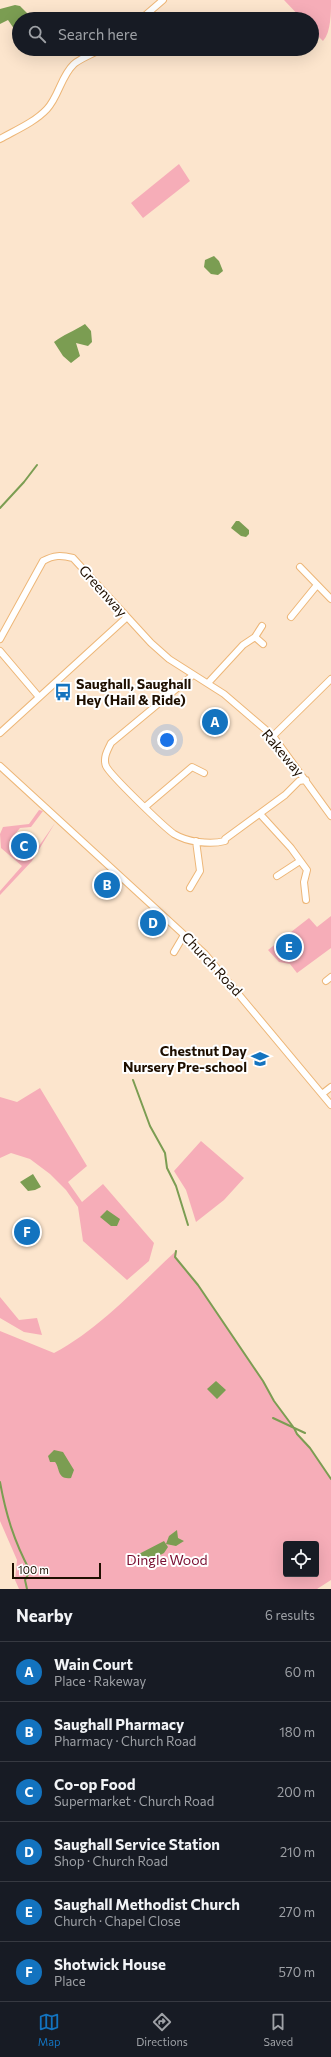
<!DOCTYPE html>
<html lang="en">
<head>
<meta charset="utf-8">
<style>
	:root { --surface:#171b24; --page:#242831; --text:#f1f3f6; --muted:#9ea1a6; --line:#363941; --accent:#1373bf }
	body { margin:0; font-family:Commissioner,sans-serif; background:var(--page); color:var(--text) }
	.controls { position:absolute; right:12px; bottom:12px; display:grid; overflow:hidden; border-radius:4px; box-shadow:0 4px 16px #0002 }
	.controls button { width:36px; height:36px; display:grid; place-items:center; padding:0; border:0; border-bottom:1px solid var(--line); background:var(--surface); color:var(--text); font:20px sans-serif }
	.scale { position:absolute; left:12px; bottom:10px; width:89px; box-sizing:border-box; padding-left:4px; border:2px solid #1e0f00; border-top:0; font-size:11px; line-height:14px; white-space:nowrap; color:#1e0f00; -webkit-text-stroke:3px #fff; paint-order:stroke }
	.you { position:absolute; left:167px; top:740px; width:14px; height:14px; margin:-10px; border:3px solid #fff; border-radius:50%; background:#1a73e8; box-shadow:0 0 0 6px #1a73e833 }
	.badge { display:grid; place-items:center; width:26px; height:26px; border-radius:50%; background:var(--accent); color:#fff; font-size:13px; font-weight:700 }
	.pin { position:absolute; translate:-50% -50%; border:2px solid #fff; box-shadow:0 1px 4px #0006 }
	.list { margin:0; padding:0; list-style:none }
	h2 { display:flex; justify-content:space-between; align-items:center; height:52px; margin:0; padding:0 16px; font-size:17px }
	h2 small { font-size:13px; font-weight:400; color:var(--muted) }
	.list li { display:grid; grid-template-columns:26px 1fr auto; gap:12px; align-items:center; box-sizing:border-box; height:60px; padding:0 16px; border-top:1px solid var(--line) }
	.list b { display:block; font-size:15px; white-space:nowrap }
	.list p { margin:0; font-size:13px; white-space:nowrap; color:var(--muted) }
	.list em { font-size:13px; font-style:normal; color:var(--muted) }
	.icon { flex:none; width:22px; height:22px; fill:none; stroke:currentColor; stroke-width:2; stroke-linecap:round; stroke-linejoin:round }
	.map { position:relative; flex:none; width:331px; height:1589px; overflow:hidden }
	.search { position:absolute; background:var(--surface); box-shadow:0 4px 16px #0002; left:12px; right:12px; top:12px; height:44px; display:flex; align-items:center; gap:10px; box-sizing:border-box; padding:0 14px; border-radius:22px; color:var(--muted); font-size:15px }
	.sheet { height:412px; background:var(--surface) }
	nav { display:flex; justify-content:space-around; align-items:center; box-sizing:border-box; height:56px; border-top:1px solid var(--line); background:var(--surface); font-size:11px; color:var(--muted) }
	nav a { display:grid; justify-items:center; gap:2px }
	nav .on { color:var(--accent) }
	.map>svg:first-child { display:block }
	.green { fill:#f6adb8; fill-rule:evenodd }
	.water { fill:#7b9d52 }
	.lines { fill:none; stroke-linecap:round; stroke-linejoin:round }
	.stream { stroke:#7b9d52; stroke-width:2 }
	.minor-casing { stroke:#edb677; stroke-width:8 }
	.minor { stroke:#fff; stroke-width:6 }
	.labels { text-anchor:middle; stroke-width:4; stroke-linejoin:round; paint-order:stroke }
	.street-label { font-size:14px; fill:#1e0f00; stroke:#fff }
	.poi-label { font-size:14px; font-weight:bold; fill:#1e0f00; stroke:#fff; text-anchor:start }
	.park-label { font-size:14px; fill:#7a0f32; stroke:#fff }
</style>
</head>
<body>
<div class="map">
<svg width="331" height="1589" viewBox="0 0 331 1589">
	<rect width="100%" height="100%" fill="#fce5cd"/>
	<!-- green -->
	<path class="green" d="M284,0h47c0,13 0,32 -8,41l-11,-11v-11h-10z
		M179,164l11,17 -47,37 -12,-15z
		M39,810l4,1 -12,16 -11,1 -11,14 21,17 25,-36 -23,38 -32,34v-4l22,-25 -21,-18 -1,-14 3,-7 26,-3z
		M331,916v32l-34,25 -7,-9 -11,-2 -11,-12 41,-32 8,9z
		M40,1088l47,78 -19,16 14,20 21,-18 51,59 -5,18 -22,19 -44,-39 -5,-34 -12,-17 -16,-16 -20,-15 -19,-6 -11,5v-61l17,5z
		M201,1141l43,37 -20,22 -28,22 -10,-32 -12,-19z
		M176,1251l-1,7 23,27 65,96 11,20 20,27 3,6 13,14 21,31v101l-14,9h-298l-4,-9 2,-20 -17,-39v-190l54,22c46,-24 84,-67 122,-102zM286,1544h30v30h-30z
		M0,1297l19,23 18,-2 5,17 -18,-3 -24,-14z"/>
	<!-- water -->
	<path class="water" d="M15,5l5,1 13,13h-14v17l-11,-16 -8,4v-15z
		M214,256l5,5 4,10 -5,4 -7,-1 -7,-7 1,-7z
		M85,324l6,7 1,11 -4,4 -12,-3 4,13 -9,7 -8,-7 -9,-14c9,-7 20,-11 31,-18z
		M236,521h3l10,9v4l-3,3 -5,-1 -10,-8z
		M33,1174l8,13 -6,3 -7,1 -8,-9z
		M107,1210l13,9 -3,7h-6l-11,-9z
		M216,1381l10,9 -9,9 -10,-10z
		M54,1450l9,2 11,18 -3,8c-14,2 -11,-10 -16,-16h-5l-2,-6z
		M177,1530l1,8 6,3 -8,5 -10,-2 2,3 -4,6 -24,13 -5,-10 29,-15 2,3 3,-8z"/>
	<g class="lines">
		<!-- stream -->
		<path class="stream" d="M0,508l24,-26 13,-17
			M133,1080l17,46 15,27 2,15 9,18 12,39
			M176,1251l-1,6 23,28 65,96 11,20 20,27 3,6 13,14 21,31
			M273,1418l32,15
			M0,1482c6,33 14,59 30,89l-5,9 2,9"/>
		<!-- minor casing -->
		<g class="minor-casing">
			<path id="minor" d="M141,19l22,-19
				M0,139c16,-9 35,-17 47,-30 12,-13 14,-33 27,-45 7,-6 19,-10 27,-15
				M300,567l31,32
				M291,617l26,-32
				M255,637l8,7
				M0,639l43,-78c11,-6 18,-6 30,-3l78,85 18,16 55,35 49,42 58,80
				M0,651l39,46
				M193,675l-82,68c-4,8 -8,15 -5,23 4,9 58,61 68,68 13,8 36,11 51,7v-2l60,-44 14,-14 7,-1
				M208,683l35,-38 12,-8 7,-11
				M0,733l126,-115
				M273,736l58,-57
				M0,766l205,188 126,151
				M145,807l47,-40 12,6
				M260,814l31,34 16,22 -3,12 2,18
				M277,876l23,-15
				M190,888l10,-17 -4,-30
				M174,952l10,-17
				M326,981l5,-4
				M322,1094l9,-7"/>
		</g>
		<!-- minor -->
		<use href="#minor" class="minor"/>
	</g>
	<!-- icons -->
	<defs>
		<g id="bus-bare" transform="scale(1.38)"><path d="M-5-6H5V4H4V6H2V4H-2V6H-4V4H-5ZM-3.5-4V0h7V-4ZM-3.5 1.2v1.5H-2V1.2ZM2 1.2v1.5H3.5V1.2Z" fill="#1373bf" stroke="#fff" stroke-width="2.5" paint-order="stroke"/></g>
		<g id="school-bare" transform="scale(1.38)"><path d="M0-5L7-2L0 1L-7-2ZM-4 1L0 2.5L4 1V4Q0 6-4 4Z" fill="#1373bf" stroke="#fff" stroke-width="2.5" paint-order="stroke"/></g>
	</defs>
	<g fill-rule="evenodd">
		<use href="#bus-bare" x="63" y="692"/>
		<use href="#school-bare" x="260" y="1059"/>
	</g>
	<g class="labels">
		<!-- street labels -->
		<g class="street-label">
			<text transform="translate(103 591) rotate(48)" y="5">Greenway</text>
			<text transform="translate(283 753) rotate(50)" y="5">Rakeway</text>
			<text transform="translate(212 964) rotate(47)" y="5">Church Road</text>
		</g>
		<!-- poi labels -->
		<g class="poi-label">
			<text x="76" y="689">Saughall, Saughall<tspan x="76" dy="16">Hey (Hail &amp; Ride)</tspan></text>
			<text x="247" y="1056" text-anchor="end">Chestnut Day<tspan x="247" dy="16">Nursery Pre-school</tspan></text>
		</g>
		<!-- park labels -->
		<g class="park-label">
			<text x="167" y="1565">Dingle Wood</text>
		</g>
	</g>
</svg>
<div class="controls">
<button><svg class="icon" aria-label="locate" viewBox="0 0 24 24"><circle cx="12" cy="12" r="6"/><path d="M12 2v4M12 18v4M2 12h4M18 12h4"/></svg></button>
</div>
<div class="scale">100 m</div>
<div class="you"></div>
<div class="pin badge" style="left:215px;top:722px">A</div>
<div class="pin badge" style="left:107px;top:885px">B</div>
<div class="pin badge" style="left:24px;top:846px">C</div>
<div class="pin badge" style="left:153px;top:923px">D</div>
<div class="pin badge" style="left:289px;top:947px">E</div>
<div class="pin badge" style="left:27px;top:1232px">F</div>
<div class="search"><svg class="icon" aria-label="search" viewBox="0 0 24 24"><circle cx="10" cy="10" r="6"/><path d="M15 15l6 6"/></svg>Search here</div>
</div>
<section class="sheet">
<h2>Nearby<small>6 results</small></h2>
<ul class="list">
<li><span class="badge">A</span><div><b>Wain Court</b><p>Place · Rakeway</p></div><em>60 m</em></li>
<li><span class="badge">B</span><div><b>Saughall Pharmacy</b><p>Pharmacy · Church Road</p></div><em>180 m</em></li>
<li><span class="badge">C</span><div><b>Co-op Food</b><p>Supermarket · Church Road</p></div><em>200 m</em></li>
<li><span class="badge">D</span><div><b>Saughall Service Station</b><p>Shop · Church Road</p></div><em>210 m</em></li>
<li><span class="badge">E</span><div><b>Saughall Methodist Church</b><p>Church · Chapel Close</p></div><em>270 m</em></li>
<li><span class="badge">F</span><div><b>Shotwick House</b><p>Place</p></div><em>570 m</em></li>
</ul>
</section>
<nav>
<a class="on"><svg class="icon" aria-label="map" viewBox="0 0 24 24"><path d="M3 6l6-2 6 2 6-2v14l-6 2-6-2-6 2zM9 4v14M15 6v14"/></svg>Map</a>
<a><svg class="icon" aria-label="directions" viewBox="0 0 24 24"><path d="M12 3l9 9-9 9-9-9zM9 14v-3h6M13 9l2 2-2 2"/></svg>Directions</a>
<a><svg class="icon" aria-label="saved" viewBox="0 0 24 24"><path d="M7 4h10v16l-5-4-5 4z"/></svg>Saved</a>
</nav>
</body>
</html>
